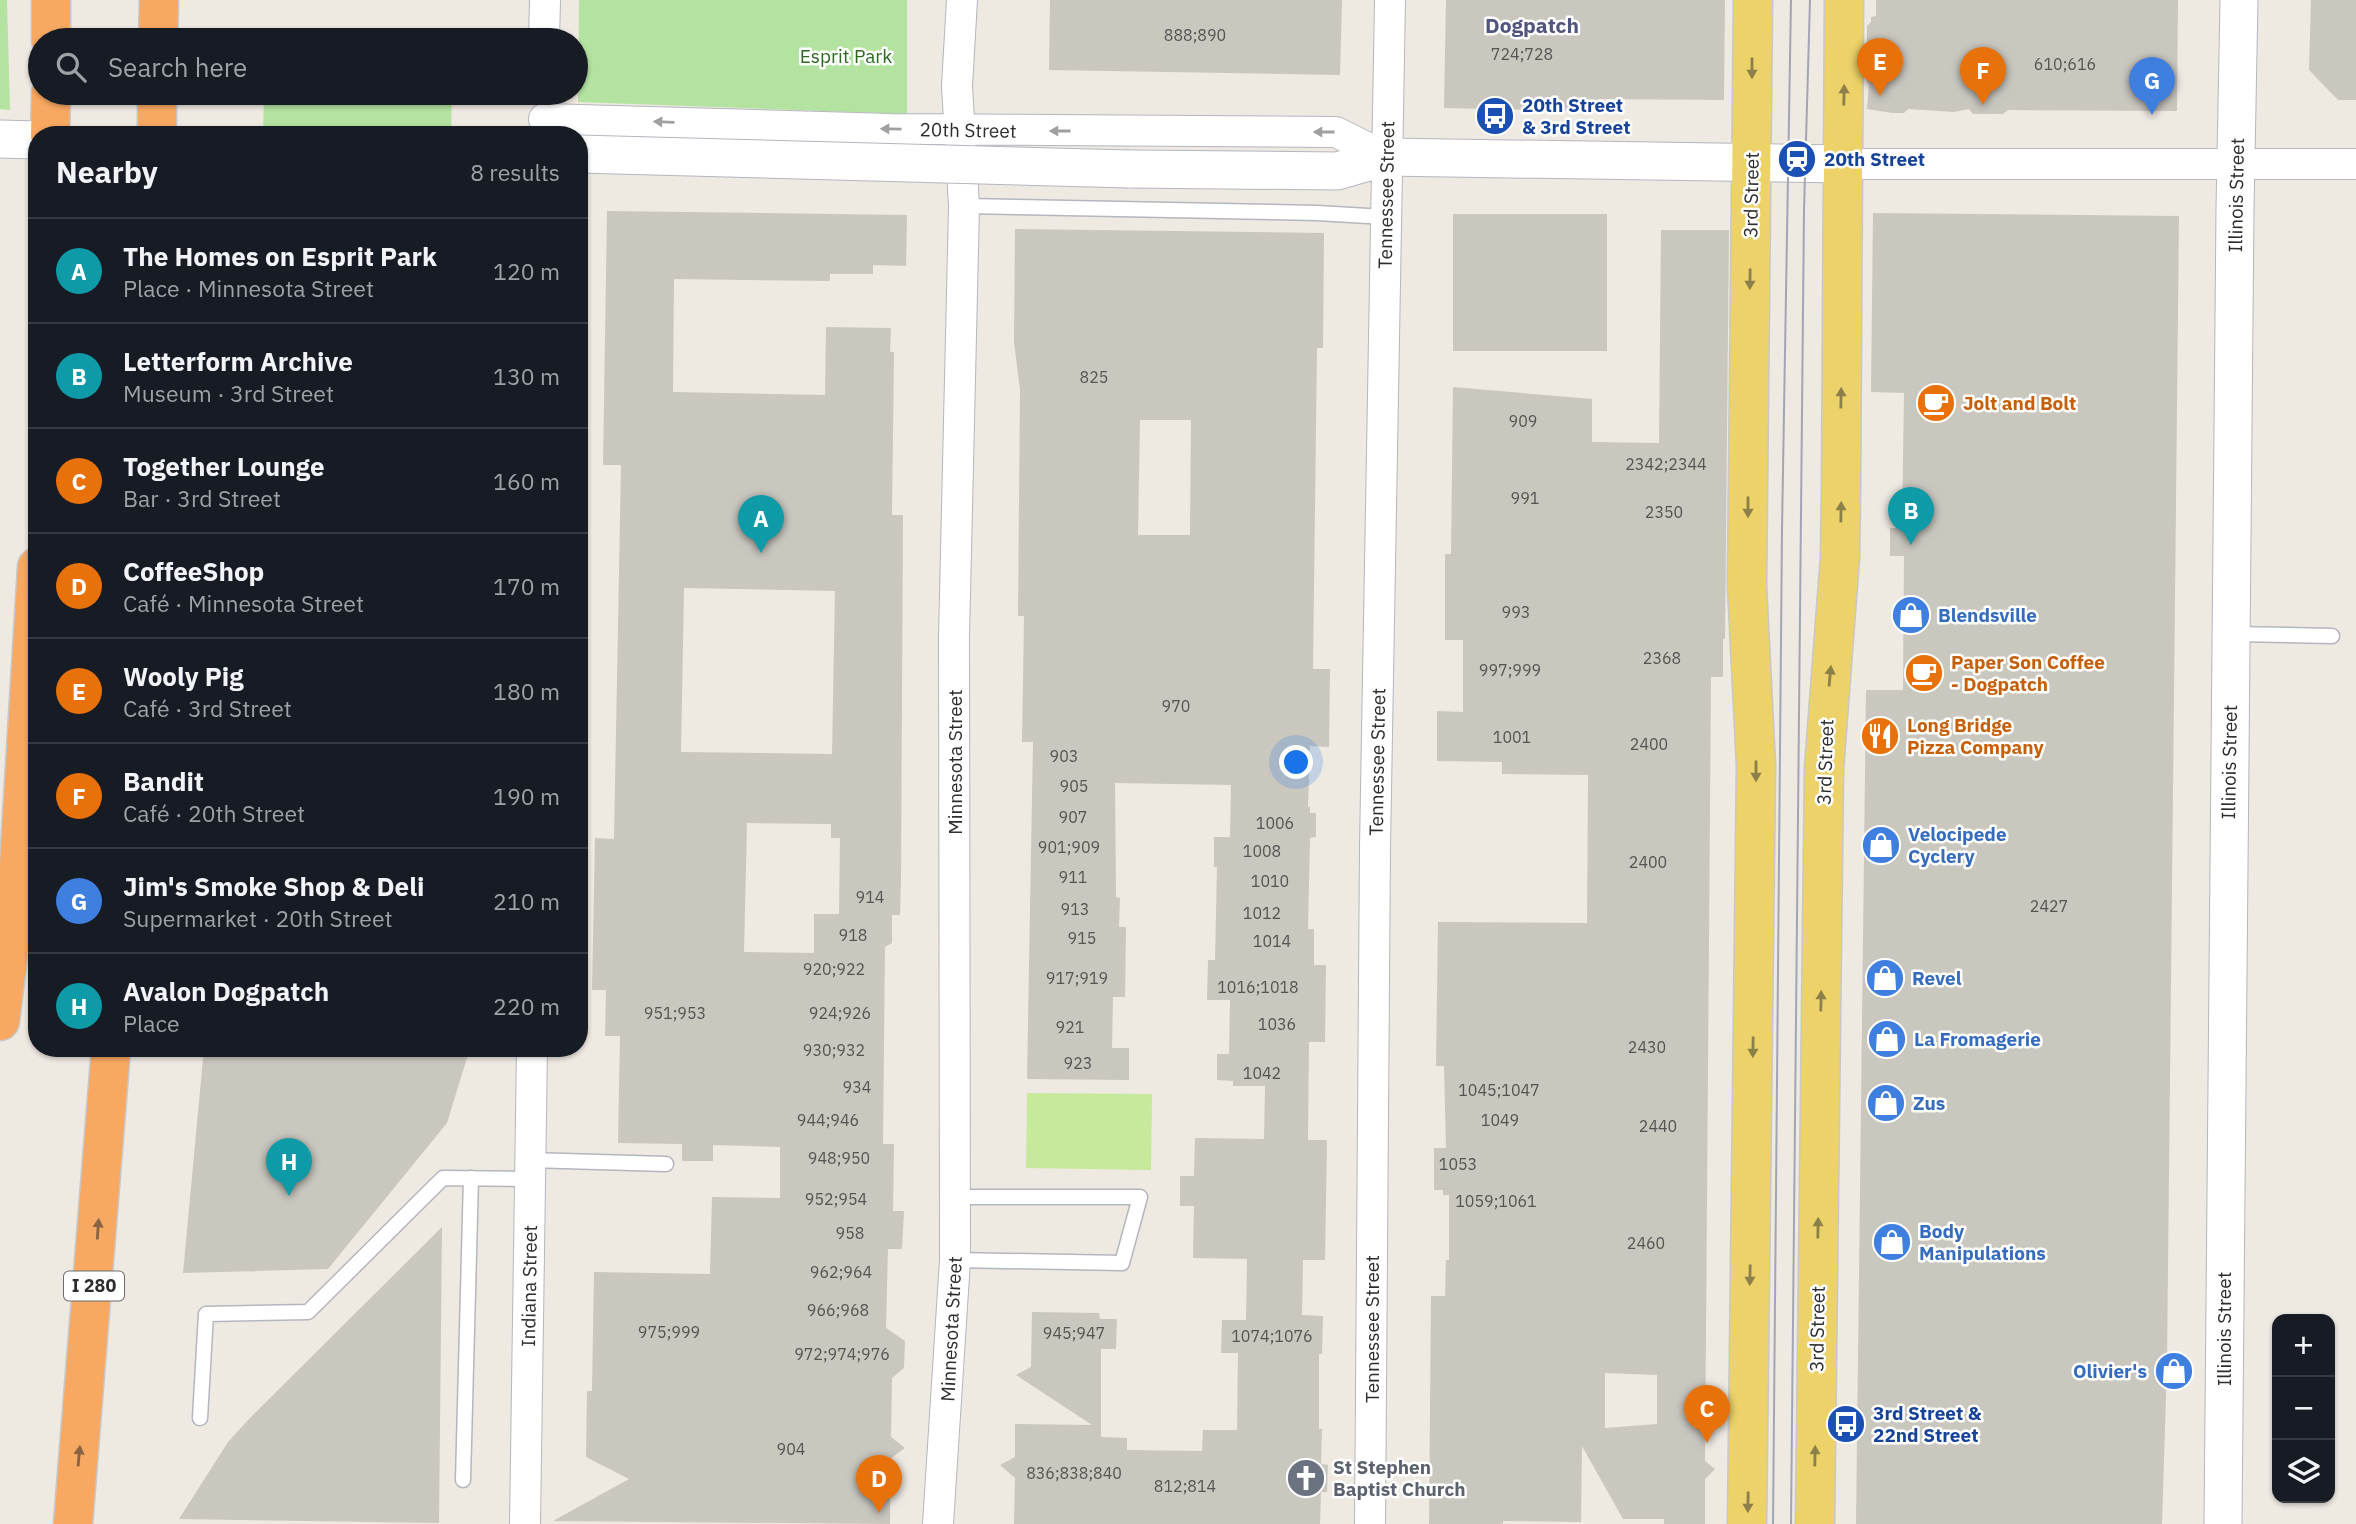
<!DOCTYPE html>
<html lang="en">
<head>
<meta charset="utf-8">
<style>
	:root { --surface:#171b24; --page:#242831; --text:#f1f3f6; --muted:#9ea1a6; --line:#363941; --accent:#0b8043 }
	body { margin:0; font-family:"IBM Plex Sans",sans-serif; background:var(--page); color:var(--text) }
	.controls { position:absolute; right:21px; bottom:21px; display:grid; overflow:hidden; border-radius:14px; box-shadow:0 2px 5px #0004 }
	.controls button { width:63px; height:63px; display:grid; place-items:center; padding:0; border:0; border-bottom:2px solid var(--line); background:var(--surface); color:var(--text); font:35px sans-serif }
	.you { position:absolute; left:1297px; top:763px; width:24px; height:24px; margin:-18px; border:5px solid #fff; border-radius:50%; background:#1a73e8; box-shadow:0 0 0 10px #1a73e833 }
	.badge { display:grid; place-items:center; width:46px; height:46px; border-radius:50%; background:var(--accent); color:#fff; font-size:23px; font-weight:700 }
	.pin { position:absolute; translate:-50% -58px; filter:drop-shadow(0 2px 4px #0008) }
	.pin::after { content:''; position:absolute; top:37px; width:24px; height:21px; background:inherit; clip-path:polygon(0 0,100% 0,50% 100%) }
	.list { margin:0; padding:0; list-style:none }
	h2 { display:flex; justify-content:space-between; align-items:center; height:91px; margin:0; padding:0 28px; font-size:30px }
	h2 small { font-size:23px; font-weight:400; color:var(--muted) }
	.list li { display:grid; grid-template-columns:46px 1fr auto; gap:21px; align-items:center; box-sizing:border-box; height:105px; padding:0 28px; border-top:2px solid var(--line) }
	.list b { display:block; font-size:26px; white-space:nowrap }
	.list p { margin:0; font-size:23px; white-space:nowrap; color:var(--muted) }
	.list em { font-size:23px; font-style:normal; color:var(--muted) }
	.icon { flex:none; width:38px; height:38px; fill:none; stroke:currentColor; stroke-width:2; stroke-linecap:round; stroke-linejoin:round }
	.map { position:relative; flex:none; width:2356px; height:1524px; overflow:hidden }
	.search { position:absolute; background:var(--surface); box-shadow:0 2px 5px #0004; left:28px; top:28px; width:560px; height:77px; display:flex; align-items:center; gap:18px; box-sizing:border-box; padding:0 24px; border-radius:38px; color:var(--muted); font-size:26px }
	.panel { position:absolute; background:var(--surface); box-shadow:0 2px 5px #0004; left:28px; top:126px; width:560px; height:931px; border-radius:28px }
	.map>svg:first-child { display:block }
	.green { fill:#b4e2a0 }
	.pitch { fill:#c6e99c }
	.building { fill:#cac7bf; fill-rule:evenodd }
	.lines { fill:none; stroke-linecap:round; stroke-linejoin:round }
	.service-casing { stroke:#b4b6c0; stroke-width:17 }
	.minor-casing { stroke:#b4b6c0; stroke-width:32 }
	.tertiary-casing { stroke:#b4b6c0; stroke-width:39 }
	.primary-casing { stroke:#c8c8c8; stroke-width:41 }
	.motorway-casing { stroke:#c8c8c8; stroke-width:41 }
	.service { stroke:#fff; stroke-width:14 }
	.minor { stroke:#fff; stroke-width:30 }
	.tertiary { stroke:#fff; stroke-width:37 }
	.primary { stroke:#ecd268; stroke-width:38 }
	.motorway { stroke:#f8a861; stroke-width:38 }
	.tram { stroke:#a3a5b7; stroke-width:2 }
	.tertiary-bridge-casing { stroke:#b4b6c0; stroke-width:39; stroke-linecap:butt }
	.tertiary-bridge { stroke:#fff; stroke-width:37 }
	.oneway { fill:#8c804a }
	.oneway2 { fill:#a0a0a0 }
	.oneway3 { fill:#886444 }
	.labels { text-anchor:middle; stroke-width:5; stroke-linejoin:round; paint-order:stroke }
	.number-label { font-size:16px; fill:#545452 }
	.shield { fill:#fff; stroke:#6c6c6c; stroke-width:2 }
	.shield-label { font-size:18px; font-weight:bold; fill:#2d2d2d }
	.park-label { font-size:19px; fill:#2b6a1e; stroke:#fff }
	.transit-label { font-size:19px; font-weight:bold; fill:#164399; stroke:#fff; text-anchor:start }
	.street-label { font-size:19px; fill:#2d2d2d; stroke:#fff }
	.food-label { font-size:19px; font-weight:bold; fill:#c56008; stroke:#fff; text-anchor:start }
	.shop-label { font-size:19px; font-weight:bold; fill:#366cbe; stroke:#fff; text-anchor:start }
	.worship-label { font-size:19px; font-weight:bold; fill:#5b616d; stroke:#fff; text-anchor:start }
	.neighbourhood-label { font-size:21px; font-weight:bold; fill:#4f557d; stroke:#fff }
</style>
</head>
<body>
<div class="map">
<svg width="2356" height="1524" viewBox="0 0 2356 1524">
	<rect width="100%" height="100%" fill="#eee9e1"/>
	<!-- green -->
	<path class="green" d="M0,0h7l3,110 -10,-1z
		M579,0h328v114l-329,-12z
		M264,93h188l-1,42h-188z"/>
	<!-- pitch -->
	<path class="pitch" d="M1027,1093l125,1 -1,76 -125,-2z"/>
	<!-- building -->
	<path class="building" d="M1050,0h292l-2,75 -291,-5z
		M1446,0h279l-1,100 -126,-1v9l-11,-1 1,4 -144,-3z
		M1876,0h302l-1,111 -169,-1 -5,4h-30l-4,-5 -15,3 -46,-3 -4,4h-12l-25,-4 2,-25 -2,-2v-56l4,-4v-5l5,-1z
		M2311,0h45v100h-18l-29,-30z
		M607,211l300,4 -1,51 -33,-1v9h-43v7l-156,-2 -1,113 152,3 1,-68 65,1 -1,24h4l-2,163h11l-2,365 -1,35h-8v28l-7,4 -2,197h11l-1,67h11l-2,38h-14l-2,79 19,13 -1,27 -12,10 -1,59 14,11 -15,11v65l-337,-3 76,-42 -43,-22 1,-66h5l2,-119 116,2 2,-77 68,1v-51l-67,-2v16h-31v-17l-64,-1 2,-107h-15l1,-46h-14l3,-152 19,1 7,-374h-18zM684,588l151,3 -3,163 -151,-2zM747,823l84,1v14h9l-1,76h-25v39l-70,-1z
		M1873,213l306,3 -12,1149 -5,159h-306l10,-834h37l1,-134h-14v-28h12l2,-135 -33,-1z
		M1453,214h154v137h-154z
		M1015,229l309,4 -1,115h-6l-4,321h17l-1,78 -19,-1 -2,61h2v6h6v24l-6,1 -2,91h6v36h12l-1,77h-16l-1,98h19l-2,120h-22l-1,55 21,1 -1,38h-3v75h3l-1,35 7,1 -1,27h-6l-1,32h-306l1,-46 -15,-13 15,-8v-33l77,1 -76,-50 15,-8 1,-55 67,1 1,6h17l-1,30h-15v88l26,1v12l75,1 1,-21h34l1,-77h-17l1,-33h24l1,-61 -54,-1 1,-52h-14v-30h14l1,-38 69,1 1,-53h-32v-5l-16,-1v-26h12l1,-54h-23l1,-40h7l2,-93h-3v-30h16l1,-52 -116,-2 1,114 4,1 -1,29h7l-1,70h-12l-1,51h17v32l-102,-1 6,-337h-11l2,-126h-6l2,-226 -6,-48zM1140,420h51l-1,115h-52z
		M1661,230h68l-4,409h-2v38h-12l-6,784 10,8 -10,10v45h-41v-5h-41l-41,-73 -1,76 -78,-1v3h-74l2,-228h14l1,-36h3v-65h-6v-5h-9v-42h12l-2,-82h-8l2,-144 149,1 1,-148 -86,-1v-12l-65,-1v-50l26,1v-72h-18v-86h6l2,-167 139,12v43l67,1zM1605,1373l52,2v49l-52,4z
		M204,1048h266l-23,75 -119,146 -145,4z
		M442,1227l-3,296 -260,-4 49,-77 21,-23z"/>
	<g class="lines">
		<!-- service casing -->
		<g class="service-casing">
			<path id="service" d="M964,206l353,7 68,4
				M2232,634l100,2
				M530,1160l136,4
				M955,1260l167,3 18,-66h-184
				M200,1418l6,-104 102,-2 135,-134 87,1
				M463,1480l8,-302"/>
		</g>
		<!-- minor casing -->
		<g class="minor-casing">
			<path id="minor" d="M544,40l1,-40
				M544,119l346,10 446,3 50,25
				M1843,164h513
				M525,1524l7,-476
				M938,1524l17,-264 -1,-623 10,-431 -7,-120 5,-86
				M1370,1524l5,-677 15,-847"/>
		</g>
		<!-- tertiary casing -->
		<g class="tertiary-casing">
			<path id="tertiary" d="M0,139l37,1
				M1129,169l208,2 49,-14 457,7
				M2223,1524l12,-1315 4,-209"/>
		</g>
		<!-- primary casing -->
		<g class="primary-casing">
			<path id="primary" d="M1747,1524l9,-759 -9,-179 6,-586
				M1815,1524l9,-755 16,-212 1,-64 3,-493"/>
		</g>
		<!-- motorway casing -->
		<g class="motorway-casing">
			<path id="motorway" d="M51,40v-40
				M158,40l1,-40
				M50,135l1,-42
				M157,135v-42
				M0,1021l19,-155 18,-299
				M73,1524l38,-476"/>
		</g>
		<!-- service -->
		<use href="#service" class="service"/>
		<!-- minor -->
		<use href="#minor" class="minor"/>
		<!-- tertiary -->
		<use href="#tertiary" class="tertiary"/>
		<!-- primary -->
		<use href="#primary" class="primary"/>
		<!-- motorway -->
		<use href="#motorway" class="motorway"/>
		<!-- tram -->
		<path class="tram" d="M1773,1524l9,-995 9,-529
			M1791,1524l13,-1314 6,-210"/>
		<!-- tertiary-bridge casing -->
		<g class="tertiary-bridge-casing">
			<path id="tertiary-bridge" d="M579,154l550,15"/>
		</g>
		<!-- tertiary-bridge -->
		<use href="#tertiary-bridge" class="tertiary-bridge"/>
	</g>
	<!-- one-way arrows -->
	<defs><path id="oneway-solid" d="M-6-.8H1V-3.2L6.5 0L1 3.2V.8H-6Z" transform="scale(1.75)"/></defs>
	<g class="oneway">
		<use href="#oneway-solid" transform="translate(1752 68) rotate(90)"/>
		<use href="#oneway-solid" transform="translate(1844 95) rotate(-89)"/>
		<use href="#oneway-solid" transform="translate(1750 279) rotate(91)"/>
		<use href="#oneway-solid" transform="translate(1841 398) rotate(-89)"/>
		<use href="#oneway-solid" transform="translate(1748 507) rotate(90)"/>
		<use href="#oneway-solid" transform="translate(1841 512) rotate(-89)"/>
		<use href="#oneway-solid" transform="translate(1830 676) rotate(-85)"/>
		<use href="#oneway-solid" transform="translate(1756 771) rotate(90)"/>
		<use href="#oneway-solid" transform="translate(1821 1001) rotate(-89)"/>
		<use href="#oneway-solid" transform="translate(1753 1047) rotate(91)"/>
		<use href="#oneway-solid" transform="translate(1818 1228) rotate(-89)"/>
		<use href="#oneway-solid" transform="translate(1750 1275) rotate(91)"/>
		<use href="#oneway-solid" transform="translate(1815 1456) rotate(-89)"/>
		<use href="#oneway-solid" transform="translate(1748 1502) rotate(91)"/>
	</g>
	<g class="oneway2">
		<use href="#oneway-solid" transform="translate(664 122) rotate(-178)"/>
		<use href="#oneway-solid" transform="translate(891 129) rotate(-179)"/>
		<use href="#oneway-solid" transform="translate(1060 131) rotate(-180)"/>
		<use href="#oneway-solid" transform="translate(1324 132) rotate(-180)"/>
	</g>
	<g class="oneway3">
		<use href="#oneway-solid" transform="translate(98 1229) rotate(-86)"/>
		<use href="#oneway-solid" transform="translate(79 1456) rotate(-85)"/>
	</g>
	<!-- icons -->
	<defs>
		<g id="bus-disc" transform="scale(2.0125)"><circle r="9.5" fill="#1a4fb4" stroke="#fff"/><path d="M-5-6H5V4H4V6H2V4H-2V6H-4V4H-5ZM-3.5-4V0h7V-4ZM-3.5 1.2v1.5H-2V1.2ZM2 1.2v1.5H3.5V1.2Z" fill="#fff"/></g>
		<g id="station-disc" transform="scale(2.0125)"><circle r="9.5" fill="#1a4fb4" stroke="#fff"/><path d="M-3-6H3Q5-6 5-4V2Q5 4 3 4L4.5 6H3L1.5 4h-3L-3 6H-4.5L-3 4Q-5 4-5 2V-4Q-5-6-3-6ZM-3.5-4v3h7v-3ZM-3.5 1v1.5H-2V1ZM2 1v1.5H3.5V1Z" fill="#fff"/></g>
		<g id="cafe-disc" transform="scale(2.0125)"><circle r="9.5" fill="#e8710a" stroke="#fff"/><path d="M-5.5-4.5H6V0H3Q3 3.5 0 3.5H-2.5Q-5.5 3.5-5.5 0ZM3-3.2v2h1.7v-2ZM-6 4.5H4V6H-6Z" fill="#fff"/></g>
		<g id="shop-disc" transform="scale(2.0125)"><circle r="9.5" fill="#3f7fe0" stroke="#fff"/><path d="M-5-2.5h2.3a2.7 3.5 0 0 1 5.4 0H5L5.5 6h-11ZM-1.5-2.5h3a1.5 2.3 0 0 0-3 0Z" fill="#fff"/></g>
		<g id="restaurant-disc" transform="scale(2.0125)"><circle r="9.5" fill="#e8710a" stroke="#fff"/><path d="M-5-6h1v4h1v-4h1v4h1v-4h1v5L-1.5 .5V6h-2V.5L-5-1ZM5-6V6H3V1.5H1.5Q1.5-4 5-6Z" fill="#fff"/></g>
		<g id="church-disc" transform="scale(2.0125)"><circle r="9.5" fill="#6b7280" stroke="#fff"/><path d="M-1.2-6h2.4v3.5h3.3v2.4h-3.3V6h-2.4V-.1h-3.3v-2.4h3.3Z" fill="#fff"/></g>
	</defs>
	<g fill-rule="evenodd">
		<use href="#bus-disc" x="1495" y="116"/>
		<use href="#station-disc" x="1797" y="159"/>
		<use href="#cafe-disc" x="1936" y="403"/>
		<use href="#shop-disc" x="1911" y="615"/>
		<use href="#cafe-disc" x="1924" y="673"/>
		<use href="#restaurant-disc" x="1880" y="736"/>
		<use href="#shop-disc" x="1881" y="845"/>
		<use href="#shop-disc" x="1885" y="978"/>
		<use href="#shop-disc" x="1887" y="1039"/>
		<use href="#shop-disc" x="1886" y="1103"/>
		<use href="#shop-disc" x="1892" y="1242"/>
		<use href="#shop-disc" x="2174" y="1371"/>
		<use href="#bus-disc" x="1846" y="1424"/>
		<use href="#church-disc" x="1306" y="1478"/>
	</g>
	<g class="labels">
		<!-- number labels -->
		<g class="number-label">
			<text x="1195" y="41">888;890</text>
			<text x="1522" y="60">724;728</text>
			<text x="2065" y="70">610;616</text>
			<text x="1094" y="383">825</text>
			<text x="1523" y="427">909</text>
			<text x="1666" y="470">2342;2344</text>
			<text x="1525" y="504">991</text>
			<text x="1664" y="518">2350</text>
			<text x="1516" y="618">993</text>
			<text x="1662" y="664">2368</text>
			<text x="1510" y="676">997;999</text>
			<text x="1176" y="712">970</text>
			<text x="1512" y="743">1001</text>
			<text x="1649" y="750">2400</text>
			<text x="1064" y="762">903</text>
			<text x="1074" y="792">905</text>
			<text x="1073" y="823">907</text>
			<text x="1275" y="829">1006</text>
			<text x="1069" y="853">901;909</text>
			<text x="1262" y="857">1008</text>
			<text x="1648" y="868">2400</text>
			<text x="1073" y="883">911</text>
			<text x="1270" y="887">1010</text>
			<text x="870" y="903">914</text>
			<text x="2049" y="912">2427</text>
			<text x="1075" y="915">913</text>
			<text x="1262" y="919">1012</text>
			<text x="853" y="941">918</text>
			<text x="1082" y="944">915</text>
			<text x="1272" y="947">1014</text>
			<text x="834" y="975">920;922</text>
			<text x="1077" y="984">917;919</text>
			<text x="1258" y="993">1016;1018</text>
			<text x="675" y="1019">951;953</text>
			<text x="840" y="1019">924;926</text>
			<text x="1277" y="1030">1036</text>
			<text x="1070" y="1033">921</text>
			<text x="1647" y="1053">2430</text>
			<text x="834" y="1056">930;932</text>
			<text x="1078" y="1069">923</text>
			<text x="1262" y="1079">1042</text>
			<text x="857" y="1093">934</text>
			<text x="1499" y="1096">1045;1047</text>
			<text x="828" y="1126">944;946</text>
			<text x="1500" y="1126">1049</text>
			<text x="1658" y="1132">2440</text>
			<text x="839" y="1164">948;950</text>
			<text x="1458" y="1170">1053</text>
			<text x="836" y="1205">952;954</text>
			<text x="1496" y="1207">1059;1061</text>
			<text x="850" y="1239">958</text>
			<text x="1646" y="1249">2460</text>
			<text x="841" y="1278">962;964</text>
			<text x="838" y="1316">966;968</text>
			<text x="669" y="1338">975;999</text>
			<text x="1074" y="1339">945;947</text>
			<text x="1272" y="1342">1074;1076</text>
			<text x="842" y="1360">972;974;976</text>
			<text x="791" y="1455">904</text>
			<text x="1074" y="1479">836;838;840</text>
			<text x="1185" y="1492">812;814</text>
		</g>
		<!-- shield labels -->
		<rect class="shield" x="64" y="1271.5" width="60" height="29" rx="5"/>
		<g class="shield-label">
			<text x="94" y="1292">I 280</text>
		</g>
		<!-- park labels -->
		<g class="park-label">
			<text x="846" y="63">Esprit Park</text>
		</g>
		<!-- transit labels -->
		<g class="transit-label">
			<text x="1522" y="112">20th Street<tspan x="1522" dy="22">&amp; 3rd Street</tspan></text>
			<text x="1824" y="166">20th Street</text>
			<text x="1873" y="1420">3rd Street &amp;<tspan x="1873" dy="22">22nd Street</tspan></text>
		</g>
		<!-- street labels -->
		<g class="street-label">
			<text transform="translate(968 130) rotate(1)" y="7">20th Street</text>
			<text transform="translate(1386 195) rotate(-89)" y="7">Tennessee Street</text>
			<text transform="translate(1751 195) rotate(-89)" y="7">3rd Street</text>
			<text transform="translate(2236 195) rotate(-89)" y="7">Illinois Street</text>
			<text transform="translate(955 762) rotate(-90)" y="7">Minnesota Street</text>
			<text transform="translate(1377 762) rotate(-89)" y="7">Tennessee Street</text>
			<text transform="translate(1825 762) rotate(-88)" y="7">3rd Street</text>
			<text transform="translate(2229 762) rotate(-89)" y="7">Illinois Street</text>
			<text transform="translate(529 1286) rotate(-89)" y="7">Indiana Street</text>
			<text transform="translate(951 1329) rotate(-87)" y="7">Minnesota Street</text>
			<text transform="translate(1372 1329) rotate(-90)" y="7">Tennessee Street</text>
			<text transform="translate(1817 1329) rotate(-89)" y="7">3rd Street</text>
			<text transform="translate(2224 1329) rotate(-90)" y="7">Illinois Street</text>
		</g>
		<!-- food labels -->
		<g class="food-label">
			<text x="1963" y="410">Jolt and Bolt</text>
			<text x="1951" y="669">Paper Son Coffee<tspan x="1951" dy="22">- Dogpatch</tspan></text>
			<text x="1907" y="732">Long Bridge<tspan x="1907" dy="22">Pizza Company</tspan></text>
		</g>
		<!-- shop labels -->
		<g class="shop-label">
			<text x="1938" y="622">Blendsville</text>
			<text x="1908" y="841">Velocipede<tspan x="1908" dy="22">Cyclery</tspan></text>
			<text x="1912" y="985">Revel</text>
			<text x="1914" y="1046">La Fromagerie</text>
			<text x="1913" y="1110">Zus</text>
			<text x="1919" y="1238">Body<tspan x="1919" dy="22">Manipulations</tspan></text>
			<text x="2147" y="1378" text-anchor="end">Olivier's</text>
		</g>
		<!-- worship labels -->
		<g class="worship-label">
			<text x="1333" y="1474">St Stephen<tspan x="1333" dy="22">Baptist Church</tspan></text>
		</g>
		<!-- neighbourhood labels -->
		<g class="neighbourhood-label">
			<text x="1532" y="33">Dogpatch</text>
		</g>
	</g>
</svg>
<div class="controls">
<button>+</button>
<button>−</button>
<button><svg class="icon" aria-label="layers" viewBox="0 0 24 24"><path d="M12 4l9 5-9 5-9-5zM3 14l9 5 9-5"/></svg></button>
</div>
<div class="you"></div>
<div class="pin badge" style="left:761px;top:553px;background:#0f9aa8">A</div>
<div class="pin badge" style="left:1911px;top:545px;background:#0f9aa8">B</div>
<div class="pin badge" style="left:1707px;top:1443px;background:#e8710a">C</div>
<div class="pin badge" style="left:879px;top:1513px;background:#e8710a">D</div>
<div class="pin badge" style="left:1880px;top:96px;background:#e8710a">E</div>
<div class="pin badge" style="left:1983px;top:105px;background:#e8710a">F</div>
<div class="pin badge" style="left:2152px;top:115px;background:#3f7fe0">G</div>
<div class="pin badge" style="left:289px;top:1196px;background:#0f9aa8">H</div>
<div class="search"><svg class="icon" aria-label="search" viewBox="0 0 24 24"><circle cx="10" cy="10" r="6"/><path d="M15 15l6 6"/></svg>Search here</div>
<section class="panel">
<h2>Nearby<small>8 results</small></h2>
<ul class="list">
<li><span class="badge" style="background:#0f9aa8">A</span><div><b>The Homes on Esprit Park</b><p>Place · Minnesota Street</p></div><em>120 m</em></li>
<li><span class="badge" style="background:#0f9aa8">B</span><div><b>Letterform Archive</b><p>Museum · 3rd Street</p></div><em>130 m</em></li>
<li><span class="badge" style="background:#e8710a">C</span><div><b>Together Lounge</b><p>Bar · 3rd Street</p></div><em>160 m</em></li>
<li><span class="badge" style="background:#e8710a">D</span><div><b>CoffeeShop</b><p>Café · Minnesota Street</p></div><em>170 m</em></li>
<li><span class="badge" style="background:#e8710a">E</span><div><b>Wooly Pig</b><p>Café · 3rd Street</p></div><em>180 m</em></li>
<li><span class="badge" style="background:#e8710a">F</span><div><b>Bandit</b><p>Café · 20th Street</p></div><em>190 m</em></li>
<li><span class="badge" style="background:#3f7fe0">G</span><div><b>Jim's Smoke Shop &amp; Deli</b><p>Supermarket · 20th Street</p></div><em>210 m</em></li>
<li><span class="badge" style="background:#0f9aa8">H</span><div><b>Avalon Dogpatch</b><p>Place</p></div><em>220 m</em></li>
</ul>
</section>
</div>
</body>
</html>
